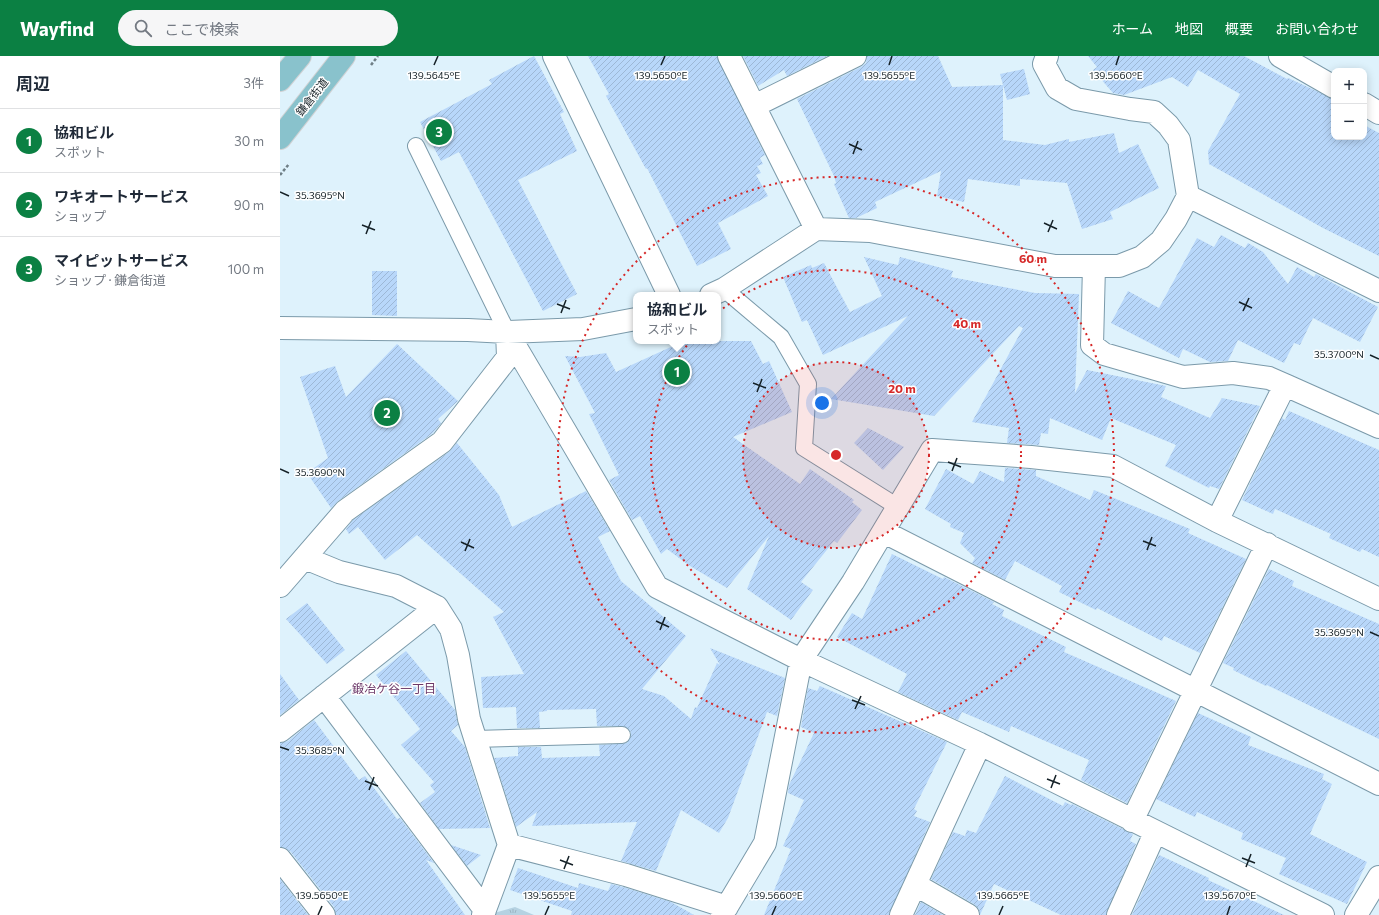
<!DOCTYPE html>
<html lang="ja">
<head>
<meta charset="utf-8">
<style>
	:root { --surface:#fff; --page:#f6f6f7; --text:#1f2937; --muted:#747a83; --line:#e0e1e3; --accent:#0b8043 }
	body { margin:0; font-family:Commissioner,"Noto Sans JP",sans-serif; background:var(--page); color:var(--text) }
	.controls { position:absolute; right:12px; top:12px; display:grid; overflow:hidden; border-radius:8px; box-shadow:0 2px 10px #0003 }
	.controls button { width:36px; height:36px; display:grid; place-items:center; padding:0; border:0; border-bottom:1px solid var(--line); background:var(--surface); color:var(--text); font:20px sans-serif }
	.you { position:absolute; left:542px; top:347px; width:14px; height:14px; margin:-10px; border:3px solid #fff; border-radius:50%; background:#1a73e8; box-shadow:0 0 0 6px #1a73e833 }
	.badge { display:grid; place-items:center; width:26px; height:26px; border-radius:50%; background:var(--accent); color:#fff; font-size:13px; font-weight:700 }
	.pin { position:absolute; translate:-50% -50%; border:2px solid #fff; box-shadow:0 1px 4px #0006 }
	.popup { position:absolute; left:353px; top:236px; width:88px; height:52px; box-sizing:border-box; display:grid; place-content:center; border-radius:8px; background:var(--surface); filter:drop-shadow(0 1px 3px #0005); font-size:13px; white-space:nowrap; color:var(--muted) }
	.popup b { font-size:15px; color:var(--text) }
	.popup::after { content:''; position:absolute; left:50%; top:100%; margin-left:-8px; border:8px solid transparent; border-top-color:var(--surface) }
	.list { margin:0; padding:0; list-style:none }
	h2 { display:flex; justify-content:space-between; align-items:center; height:52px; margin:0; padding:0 16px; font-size:17px }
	h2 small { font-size:13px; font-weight:400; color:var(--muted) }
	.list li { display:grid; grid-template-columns:26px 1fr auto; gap:12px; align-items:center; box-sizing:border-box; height:64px; padding:0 16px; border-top:1px solid var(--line) }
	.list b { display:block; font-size:15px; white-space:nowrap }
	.list p { margin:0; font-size:13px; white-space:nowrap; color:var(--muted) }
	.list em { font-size:13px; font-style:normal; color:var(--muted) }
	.icon { flex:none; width:22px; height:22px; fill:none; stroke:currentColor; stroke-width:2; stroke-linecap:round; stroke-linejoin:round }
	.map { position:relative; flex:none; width:1099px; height:859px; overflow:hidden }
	header { display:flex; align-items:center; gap:24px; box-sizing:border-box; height:56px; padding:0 20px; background:var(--accent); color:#fff }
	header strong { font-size:19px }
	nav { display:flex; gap:22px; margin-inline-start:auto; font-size:14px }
	.search { width:280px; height:36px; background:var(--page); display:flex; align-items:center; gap:10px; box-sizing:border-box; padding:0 14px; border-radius:22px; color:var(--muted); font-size:15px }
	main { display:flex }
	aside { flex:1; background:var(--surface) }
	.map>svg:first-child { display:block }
	.grass { fill:url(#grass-tufts) }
	.building { fill:url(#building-hatch) }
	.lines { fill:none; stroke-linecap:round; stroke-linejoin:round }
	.lane-casing { stroke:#7b9aaa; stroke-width:18 }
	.street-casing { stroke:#7b9aaa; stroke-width:24 }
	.primary-casing { stroke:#d0d2d4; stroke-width:24 }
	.path { stroke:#6f7f86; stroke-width:2.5; stroke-dasharray:3 2; stroke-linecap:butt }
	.lane { stroke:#fff; stroke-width:16 }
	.street { stroke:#fff; stroke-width:22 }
	.primary { stroke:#89c2cc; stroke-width:22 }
	.ticks { fill:none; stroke:#142026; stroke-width:1.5 }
	.ring { fill:none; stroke:#d62828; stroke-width:2; stroke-dasharray:2 4 }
	.labels { text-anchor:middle; stroke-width:3; stroke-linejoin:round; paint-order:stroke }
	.street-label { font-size:11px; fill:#142026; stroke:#fff }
	.neighbourhood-label { font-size:12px; fill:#6d3969; stroke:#fff }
	.ticks-label { font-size:10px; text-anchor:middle; fill:#142026; stroke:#fff; stroke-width:3; stroke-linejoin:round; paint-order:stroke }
	.centre { fill:#d62828; stroke:#fff; stroke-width:2 }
	.ring-label { font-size:12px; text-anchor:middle; font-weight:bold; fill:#d62828; stroke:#fff; stroke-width:3; stroke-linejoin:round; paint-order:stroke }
</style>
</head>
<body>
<header>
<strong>Wayfind</strong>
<div class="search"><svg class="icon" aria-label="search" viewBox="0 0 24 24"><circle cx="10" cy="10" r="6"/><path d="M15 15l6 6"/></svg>ここで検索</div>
<nav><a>ホーム</a><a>地図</a><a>概要</a><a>お問い合わせ</a></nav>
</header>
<main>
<aside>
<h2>周辺<small>3件</small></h2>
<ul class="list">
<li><span class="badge">1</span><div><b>協和ビル</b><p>スポット</p></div><em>30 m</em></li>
<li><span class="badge">2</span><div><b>ワキオートサービス</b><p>ショップ</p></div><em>90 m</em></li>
<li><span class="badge">3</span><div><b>マイピットサービス</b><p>ショップ · 鎌倉街道</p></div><em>100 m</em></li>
</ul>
</aside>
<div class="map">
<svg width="1099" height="859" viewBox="0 0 1099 859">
	<defs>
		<pattern id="grass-tufts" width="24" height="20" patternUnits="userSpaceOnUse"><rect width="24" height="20" fill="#b5d2e2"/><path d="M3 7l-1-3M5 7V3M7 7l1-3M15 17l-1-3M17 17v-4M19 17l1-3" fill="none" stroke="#9bb4c2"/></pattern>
		<pattern id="building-hatch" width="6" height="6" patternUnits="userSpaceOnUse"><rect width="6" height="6" fill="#b8d7fa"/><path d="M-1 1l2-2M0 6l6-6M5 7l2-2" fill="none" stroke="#9db8d6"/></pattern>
	</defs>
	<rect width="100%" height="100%" fill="#def2fc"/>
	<!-- grass -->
	<path class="grass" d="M235,851l19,8h-47z"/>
	<!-- building -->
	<path class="building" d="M254,0l30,56 -4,2 17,37 -59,29 59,114 -34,17 -84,-159 -18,9 -21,-39 72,-38 -3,-4z
		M308,0h129l48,99 -5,3 3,6 -6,2 4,7 -5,2 12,21 -50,27 13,26 -34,17 -50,-98 -1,1 -40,-73 3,-2z
		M463,0h84l-40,20 -3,-6 -26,16z
		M587,0h71l14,31 51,-2 -3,-11 24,-5 6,25 -23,6 -4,-15v55l42,5 24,-6v3l45,-9 5,20 19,-9 21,44 -49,24 3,7 -31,10 -15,-46 -47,-4v7l-52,-7 -4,23 -27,-6 4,-25 -66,31 2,6 -21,10h-7l-15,-34 2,-1 -2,-7 -37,-77 64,-32 5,-4z
		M808,0h156l43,23 1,-1 46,21v38h30v-12l15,8v123l-56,-28 -114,-64 -1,-13 32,-57 -42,-24 -10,17 -16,-10 -48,18 -11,-2 -20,-23 4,-3z
		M941,179l24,13 3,-5 15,9 25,32 9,-17 17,10 2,-3 62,33 -18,35 -47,-24 -13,27 -6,-2 -10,20 -46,-23 -10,21 -18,1 -27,-13 -4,9 -68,-35 17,-32 31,17 38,-70 17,9z
		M584,201l34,8 2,-8 53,14 -2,6 84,16 44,1 -4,99 12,-23 79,16 -5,11 49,21 12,-20 38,8 -41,83 -9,-3 -1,2 -44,-22 11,-21 -65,-27 -9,22 -52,-22 -2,16 -7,-1 -2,12 -32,-2 2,-15 -37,-6 51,-94 -4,-2 -85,90 -103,-17 77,-83 -85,39 -16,-35 -5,2 -19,-45 28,-12 1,3 12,-5 26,49 32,-16z
		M92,215h25v45l-25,-1z
		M404,285h67l12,23 6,-3 23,51 -59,25 67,47 10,-15 44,31 -2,2 10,8 -25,33 -3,-2 -33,41 12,8 -22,30 -44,-31 22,-53 -42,52 -37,-22 -23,-17 -6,5 -21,-38 -8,4 -23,-40 10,-5 -30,-61 6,-1 -30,-57 15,1 26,-4 10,19z
		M117,288l61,57 -20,18 3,4 -8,10 -95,68 -7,7 -24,-35 21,-15 -28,-81 35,-11 11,31z
		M1009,355l90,39v107l-17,-8 -2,3 -31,-14 2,-4 -56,-25 -2,5 -31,-14 40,-82 3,2z
		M588,372l36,19 -21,23 -29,-27z
		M177,387l42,52 13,32 74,-36 24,40 -12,6 23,44 65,55 -44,53 22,7 27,23 4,-12 2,1 20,-45 3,2 -10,-17 75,30 -8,38 -10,-4 -39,106 -9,15 -38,-23 -25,61 -35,-10 16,-39 -105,4 5,-14 -21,15 -22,-69 24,-2v-9h23l1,11 58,-2 -1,-11 28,-2 4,-8 -1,-5 -8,-4h-25l-1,-17 -49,1v1l-8,1 1,16h-23l-1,-21 -33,1 -2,-31 43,-3 -31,-57 11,-5 -87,-77 -32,25 -27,-33 -9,7 -3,-5 7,-9 96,-68z
		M725,412l31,2v6l54,24 4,-10 96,39 -2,4 58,26 -46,94 -36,-17 -2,5 -65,-33 -1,2 -37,-18 3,-6 -47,-25 -10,19 -33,-17 3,-5 -15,-15 4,-10 -14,-6 1,-3 -26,-15 21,-40 27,15 7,-13 24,11z
		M612,498l51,25 1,-2 50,25 -2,2 12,6 -2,6 64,31 -2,5 112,49 -49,102 -46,-23 8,-20 -78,-34 -2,6 -47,-20 -4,8 -60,-28 9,-18 -70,-37 15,-24 10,6z
		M989,513l25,12 -2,5 87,38v115l-112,-54 -1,1 -33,-16 1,-2 -11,-5z
		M27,547l38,47 -18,14 -41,-45z
		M126,595l49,59 3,15 -7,6 14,16 25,81 -51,1 -19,-26 15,-11 -5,-7 4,-3 -33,-37 19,-16 -44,-54z
		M0,618l19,26 -19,15z
		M540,630l127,56 -33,67 3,2 -3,5 16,6 -41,93h-125l27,-66 -8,-3 21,-46 -16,-7 1,-8 25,-52 -13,-6 7,-39 9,3z
		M918,657l53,24 -3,8 76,29 -2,5 10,5 -22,50 57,28 -20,42 -68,-30 7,-16 -45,-19 2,-6 -46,-21 -2,5 -39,-18z
		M34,664l45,60 6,-4 32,43 3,-1 34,45 -8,-3 39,55h-129l-2,-8 -44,-56 -10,-4v-104l8,-2z
		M725,720l58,30 2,-4 6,3 1,-1 61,30 -3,7 6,3 -30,71h-45l-67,-31 -14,31 -1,-6 -5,-5 -43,-25 22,-47 12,4 2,-6 9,3z
		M171,789l30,10 -14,11z
		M879,799l50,23 -1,2 76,35h-152z
		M238,812l60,20 1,-5 29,8 3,-7 12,3 48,15 23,13h-123l1,-4 -62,-21z
		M0,823l28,36h-28z
		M641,846l22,13h-28z"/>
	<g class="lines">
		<!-- lane casing -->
		<g class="lane-casing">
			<path id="lane" d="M136,90l91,186
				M444,233l57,48 27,47 -4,64 94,59
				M195,683l147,-4"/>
		</g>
		<!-- street casing -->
		<g class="street-casing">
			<path id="street" d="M274,0l115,239
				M449,0l87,173
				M1000,0l54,31
				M1084,48l15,9
				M474,50l101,-50
				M908,140l191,95
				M814,210l-2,79 12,9 79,23 50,-4 36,5 16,7
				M431,239l13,-6 92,-60 54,2 185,35h64l23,-9 19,-16 15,-22 12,-23 -9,-56 -11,-15 -14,-13 -24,-3 -54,-10 -19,-11 -13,-24 3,-8
				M0,272l188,2 39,2 76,-3 53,-10
				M227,276l150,255 144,73 179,84 343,171
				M937,465l68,-136 94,42
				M604,476l495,252
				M25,502l34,14 57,14 41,21 14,22 7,26 11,64 40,126 -26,70
				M0,530l65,-75 97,-69 66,-85 -1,-25
				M44,640l161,214
				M0,675l157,-124
				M852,765l135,-277
				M229,789l117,30 101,32
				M0,803l44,56
				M636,829l52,30
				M442,859l43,-72 36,-183 52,-78 79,-132 99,7 82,9 104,55 162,78
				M621,859l79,-171
				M838,859l37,-82
				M1076,859l23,-38"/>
		</g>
		<!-- primary casing -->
		<g class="primary-casing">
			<path id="primary" d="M0,24l20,-24
				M0,82l64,-82"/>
		</g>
		<!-- path -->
		<path class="path" d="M91,9l7,-9
			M0,119l9,-11"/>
		<!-- lane -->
		<use href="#lane" class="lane"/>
		<!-- street -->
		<use href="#street" class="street"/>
		<!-- primary -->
		<use href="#primary" class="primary"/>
	</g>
	<!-- ticks -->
	<path class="ticks" d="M154,9l4,-9M381,9l4,-9M609,9l3,-9M836,9l3,-9M569,88l13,6M573,98l5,-13M0,136l9,4M764,167l13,6M82,169l13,5M768,176l5,-12M86,178l5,-13M959,246l13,6M277,248l13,5M963,255l6,-13M281,257l5,-13M1090,299l9,4M473,327l13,5M477,336l5,-13M668,406l13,5M0,413l9,4M672,415l5,-13M863,485l13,5M181,486l13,6M867,494l5,-13M185,495l5,-12M376,565l13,6M380,574l5,-13M1090,576l9,4M572,644l13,5M575,653l6,-13M0,691l9,3M767,723l13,5M85,725l13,5M771,732l5,-13M89,734l5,-13M962,802l13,5M280,804l13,5M966,811l5,-13M284,813l5,-13M38,859l4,-9M265,859l4,-9M492,859l4,-9M719,859l4,-9M947,859l3,-9"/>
	<!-- distance rings -->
	<circle cx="556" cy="399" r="93" fill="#d62828" fill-opacity=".12"/>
	<g class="ring">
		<circle cx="556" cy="399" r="93"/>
		<circle cx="556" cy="399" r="185"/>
		<circle cx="556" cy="399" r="278"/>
	</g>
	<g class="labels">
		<!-- street labels -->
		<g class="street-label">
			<text transform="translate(32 41) rotate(-52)" y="4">鎌倉街道</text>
		</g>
		<!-- neighbourhood labels -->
		<g class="neighbourhood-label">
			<text x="114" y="637">鍛冶ケ谷一丁目</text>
		</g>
	</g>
	<g class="ticks-label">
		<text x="609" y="23">139.5655°E</text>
		<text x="154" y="23">139.5645°E</text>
		<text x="381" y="23">139.5650°E</text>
		<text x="836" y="23">139.5660°E</text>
		<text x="40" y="143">35.3695°N</text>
		<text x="1059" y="302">35.3700°N</text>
		<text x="40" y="420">35.3690°N</text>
		<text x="1059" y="580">35.3695°N</text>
		<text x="40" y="698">35.3685°N</text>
		<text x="42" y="843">139.5650°E</text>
		<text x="269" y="843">139.5655°E</text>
		<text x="496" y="843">139.5660°E</text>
		<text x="723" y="843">139.5665°E</text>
		<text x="950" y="843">139.5670°E</text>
	</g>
	<circle cx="556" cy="399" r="6" class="centre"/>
	<g class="ring-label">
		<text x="753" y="207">60 m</text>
		<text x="687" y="272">40 m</text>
		<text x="622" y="337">20 m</text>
	</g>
</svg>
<div class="controls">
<button>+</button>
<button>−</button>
</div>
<div class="you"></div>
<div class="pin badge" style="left:397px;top:316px">1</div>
<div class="popup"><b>協和ビル</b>スポット</div>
<div class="pin badge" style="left:107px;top:357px">2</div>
<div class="pin badge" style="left:159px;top:76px">3</div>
</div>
</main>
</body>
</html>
